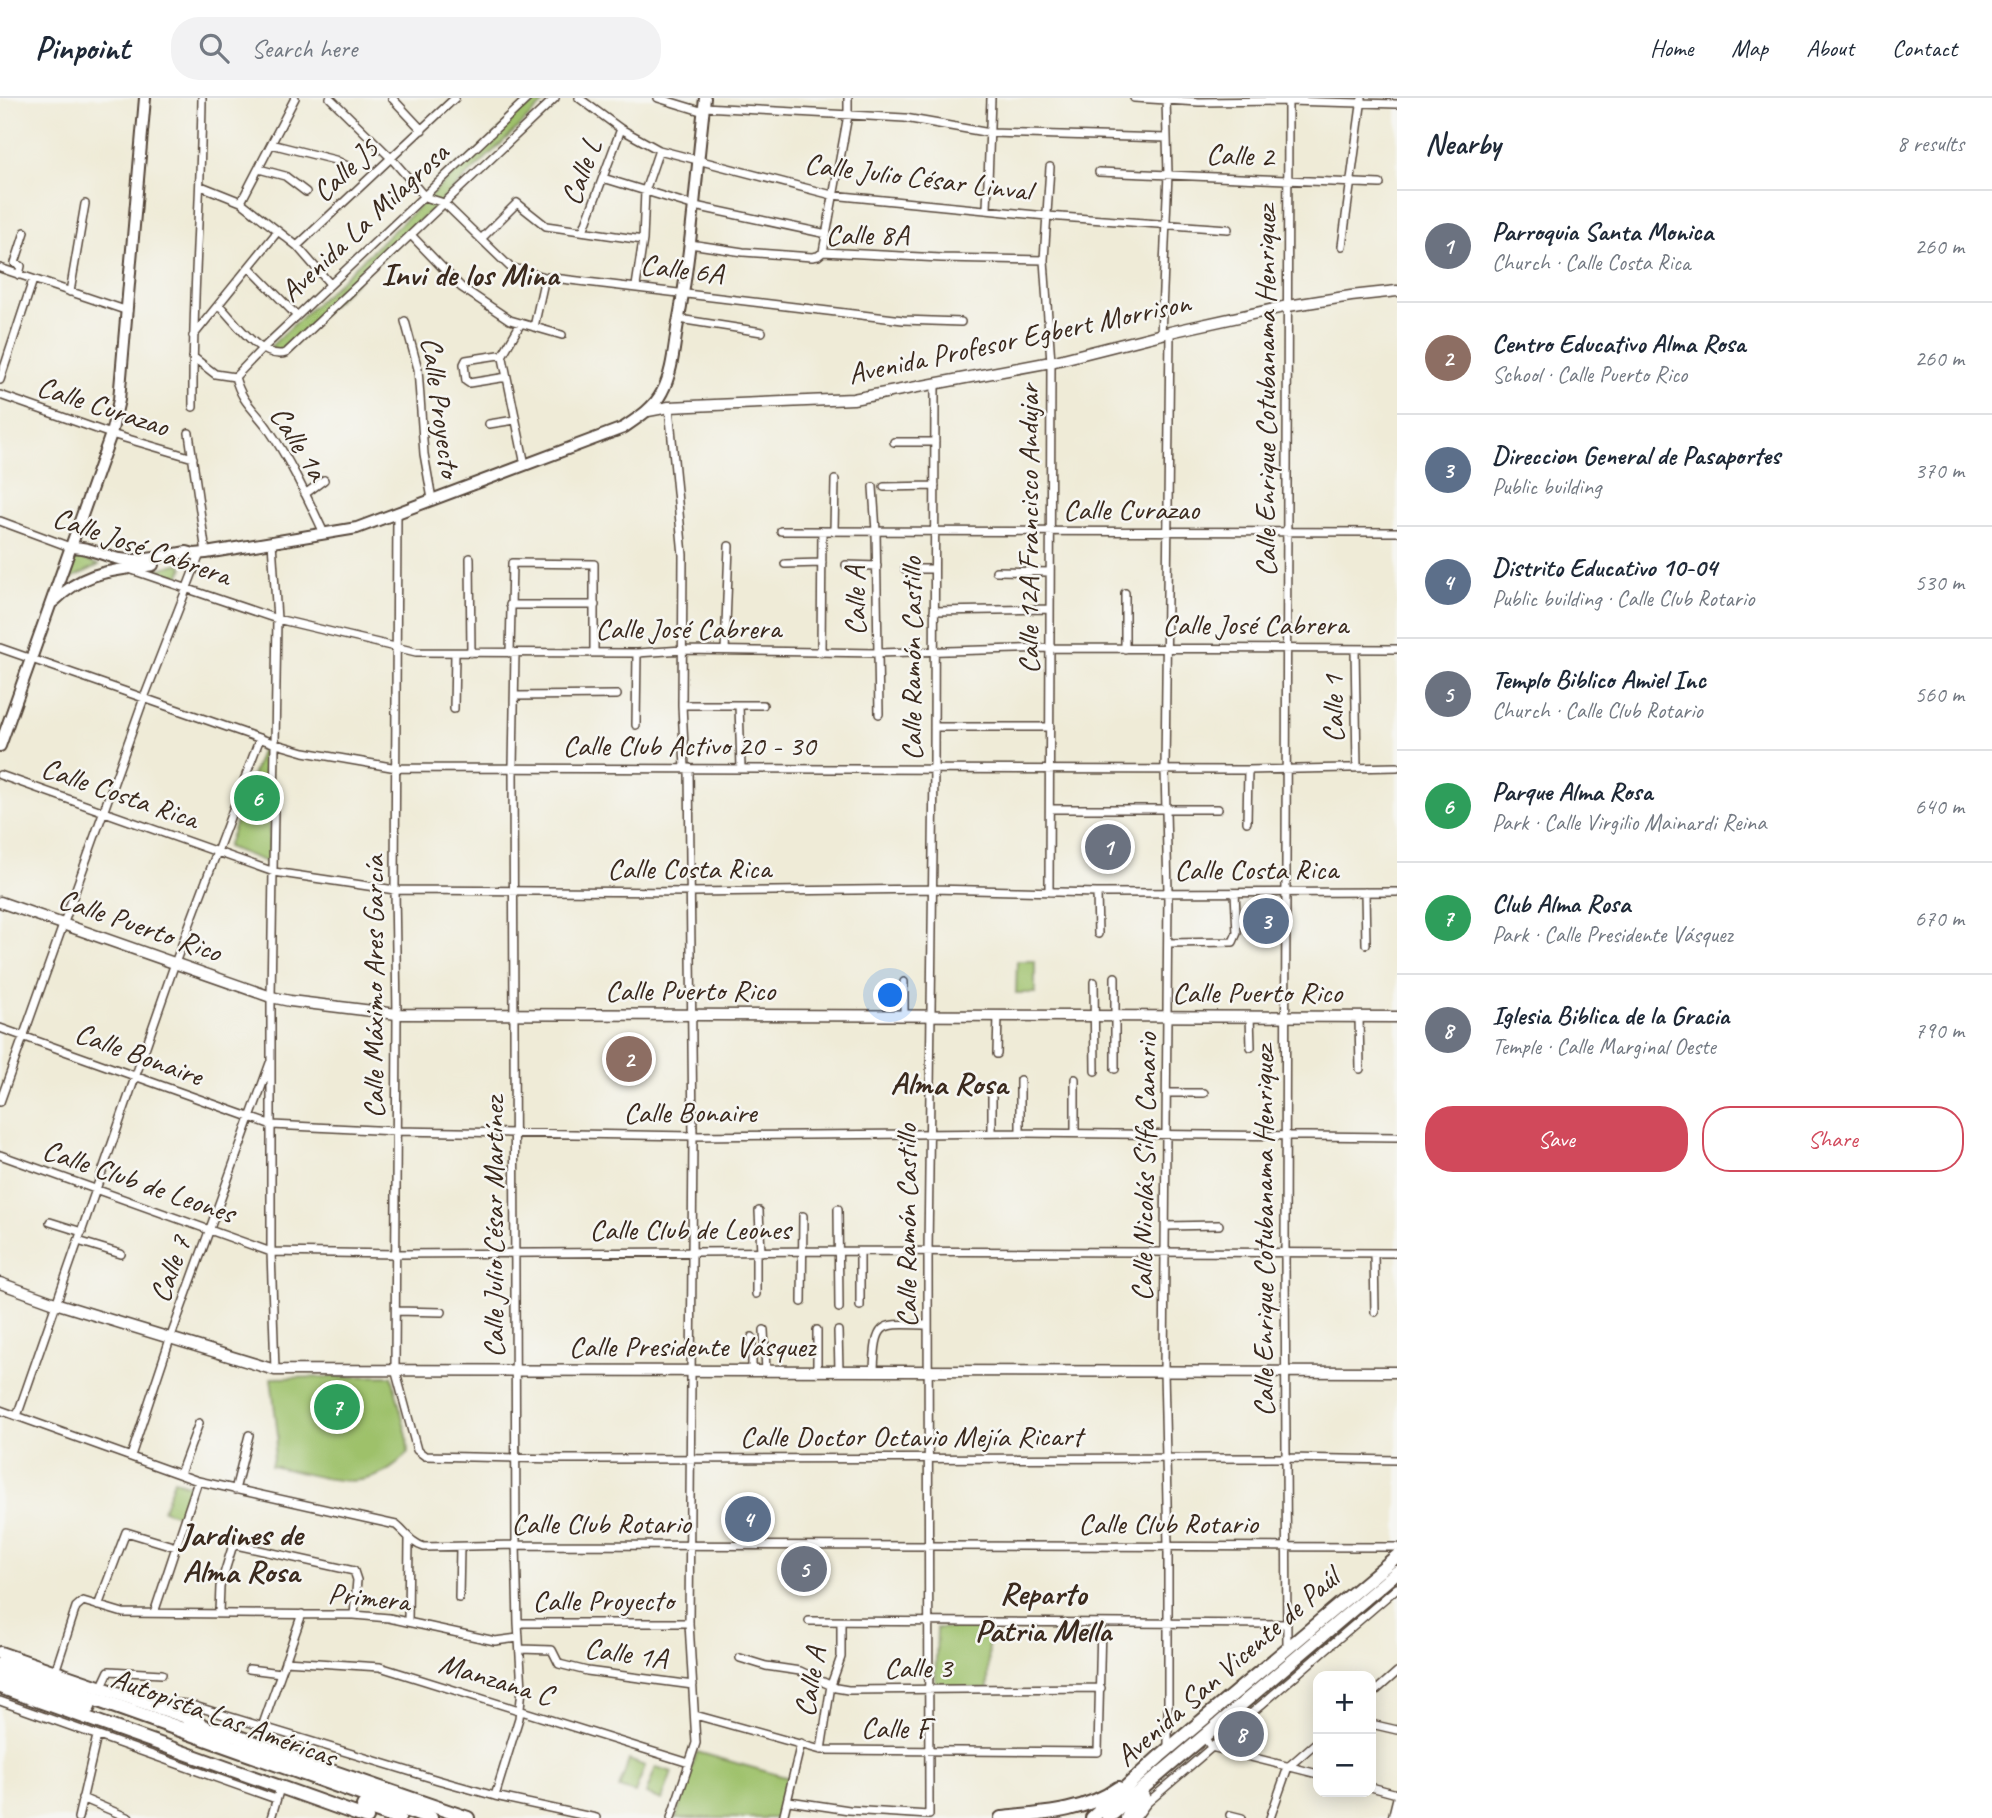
<!DOCTYPE html>
<html lang="en">
<head>
<meta charset="utf-8">
<style>
	:root { --surface:#fff; --page:#f2f2f3; --text:#1f2937; --muted:#747a83; --line:#e0e1e3; --accent:#d1495b }
	body { margin:0; font-family:Caveat,sans-serif; background:var(--page); color:var(--text) }
	.controls { position:absolute; right:21px; bottom:21px; display:grid; overflow:hidden; border-radius:14px; box-shadow:0 4px 18px #0003 }
	.controls button { width:63px; height:63px; display:grid; place-items:center; padding:0; border:0; border-bottom:2px solid var(--line); background:var(--surface); color:var(--text); font:35px sans-serif }
	.you { position:absolute; left:891px; top:898px; width:24px; height:24px; margin:-18px; border:5px solid #fff; border-radius:50%; background:#1a73e8; box-shadow:0 0 0 10px #1a73e833 }
	.badge { display:grid; place-items:center; width:46px; height:46px; border-radius:50%; background:var(--accent); color:#fff; font-size:23px; font-weight:700 }
	.pin { position:absolute; translate:-50% -50%; border:4px solid #fff; box-shadow:0 2px 7px #0006 }
	.list { margin:0; padding:0; list-style:none }
	h2 { display:flex; justify-content:space-between; align-items:center; height:91px; margin:0; padding:0 28px; font-size:30px }
	h2 small { font-size:23px; font-weight:400; color:var(--muted) }
	.list li { display:grid; grid-template-columns:46px 1fr auto; gap:21px; align-items:center; box-sizing:border-box; height:112px; padding:0 28px; border-top:2px solid var(--line) }
	.list b { display:block; font-size:26px; white-space:nowrap }
	.list p { margin:0; font-size:23px; white-space:nowrap; color:var(--muted) }
	.list em { font-size:23px; font-style:normal; color:var(--muted) }
	.actions { display:flex; gap:14px; padding:21px 28px }
	.actions a { flex:1; padding:16px 0; border:2px solid var(--accent); border-radius:28px; text-align:center; font-size:24px; color:var(--accent) }
	.actions .main { background:var(--accent); color:#fff }
	.icon { flex:none; width:38px; height:38px; fill:none; stroke:currentColor; stroke-width:2; stroke-linecap:round; stroke-linejoin:round }
	.map { position:relative; flex:none; width:1397px; height:1720px; overflow:hidden }
	header { display:flex; align-items:center; gap:42px; box-sizing:border-box; height:98px; padding:0 35px; background:var(--surface); border-bottom:2px solid var(--line) }
	header strong { font-size:33px }
	nav { display:flex; gap:38px; margin-inline-start:auto; font-size:24px }
	.search { width:490px; height:63px; background:var(--page); display:flex; align-items:center; gap:18px; box-sizing:border-box; padding:0 24px; border-radius:28px; color:var(--muted); font-size:26px }
	main { display:flex }
	aside { flex:1; background:var(--surface) }
	.map>svg:first-child { display:block }
	.green { fill:#9ec16a; stroke:#6c7644; stroke-width:2 }
	.lines { fill:none; stroke-linecap:round; stroke-linejoin:round }
	.minor-casing { stroke:#56473a; stroke-width:10 }
	.tertiary-casing { stroke:#56473a; stroke-width:13 }
	.secondary-casing { stroke:#56473a; stroke-width:14 }
	.primary-casing { stroke:#56473a; stroke-width:16 }
	.motorway-casing { stroke:#56473a; stroke-width:18 }
	.minor { stroke:#fff; stroke-width:7 }
	.tertiary { stroke:#fff; stroke-width:10 }
	.secondary { stroke:#fff; stroke-width:10 }
	.primary { stroke:#fff; stroke-width:12 }
	.motorway { stroke:#fff; stroke-width:14 }
	.labels { text-anchor:middle; stroke-width:5; stroke-linejoin:round; paint-order:stroke }
	.street-label { font-size:30px; fill:#3b2a1e; stroke:#f6f6f2 }
	.neighbourhood-label { font-size:32px; font-weight:bold; fill:#3b2a1e; stroke:#f6f6f2 }
</style>
</head>
<body>
<header>
<strong>Pinpoint</strong>
<div class="search"><svg class="icon" aria-label="search" viewBox="0 0 24 24"><circle cx="10" cy="10" r="6"/><path d="M15 15l6 6"/></svg>Search here</div>
<nav><a>Home</a><a>Map</a><a>About</a><a>Contact</a></nav>
</header>
<main>
<div class="map">
<svg width="1397" height="1720" viewBox="0 0 1397 1720">
	<rect width="100%" height="100%" fill="#f6f6f2"/>
	<filter id="ink" filterUnits="userSpaceOnUse"><feTurbulence type="fractalNoise" baseFrequency=".0143" numOctaves="2"/><feDisplacementMap in="SourceGraphic" scale="14" xChannelSelector="R" yChannelSelector="G"/><feConvolveMatrix kernelMatrix="1 2 1 2 8 2 1 2 1" color-interpolation-filters="sRGB"/></filter>
	<filter id="wash" filterUnits="userSpaceOnUse"><feTurbulence type="fractalNoise" baseFrequency=".00686" numOctaves="4" result="noise"/><feDisplacementMap in="SourceGraphic" scale="28" xChannelSelector="R" yChannelSelector="G"/><feGaussianBlur stdDeviation="1.57" result="paint"/><feColorMatrix in="noise" values="0 0 0 0 0 0 0 0 0 0 0 0 0 0 0 0 0 1.4 0 .05"/><feComposite in="paint" operator="in"/></filter>
	<g filter="url(#wash)">
		<rect width="100%" height="100%" fill="#efebd7"/>
		<!-- green -->
		<path class="green" d="M534,0h15l-265,252 -8,1 -6,-4z
			M75,458l24,9 -33,16z
			M180,465l3,4 -3,9 -3,1 -22,-7z
			M263,648l6,3v114l-42,-16z
			M1017,863h18v32h-19z
			M392,1278l15,60 1,17c-40,46 -85,23 -137,13l7,-30 -7,-58z
			M174,1382l17,6 -11,30 -17,-6z
			M937,1530h52l-1,61 -53,-2z
			M697,1654l92,26 -10,40h-103z
			M629,1662l16,6 -10,27 -16,-5z
			M656,1669l16,5 -10,28 -16,-6z"/>
	</g>
	<g filter="url(#ink)">
		<g class="lines">
			<!-- minor casing -->
			<g class="minor-casing">
				<path id="minor" d="M330,0l61,60 34,39 19,6 66,64 35,10 358,43 58,2
					M392,0l30,32
					M579,0l42,31 38,21 173,45 215,21 181,13
					M658,0l46,14
					M1134,0l65,4 89,-1 109,3
					M704,9l201,11 85,15 177,5
					M271,46l64,16 12,6
					M259,71l26,7 21,16
					M1099,74l281,12
					M603,80l92,28 132,28
					M201,88l40,16 56,44 33,38
					M241,104l54,-104
					M987,111l4,-111
					M583,133l38,-102
					M411,137l50,52 49,33 52,15
					M481,141l36,-36 29,23 97,14
					M690,146l53,8 69,5 6,-1 5,-4 118,6 103,2
					M297,148l158,-148
					M1342,148l20,-148
					M823,154l25,-137v-17
					M0,170l128,43
					M250,170l47,48
					M19,177l2,-9 -6,-3 10,-31
					M636,188l7,-46 2,-49 14,-41
					M70,194l15,-88
					M219,207c16,16 42,56 67,48l269,-255
					M679,221l83,13
					M405,223l13,48 6,85 8,45
					M534,229l11,-50
					M1161,237l7,-161 -2,-75
					M193,238l85,-105
					M502,258l19,-33
					M193,259l22,17 20,3
					M235,279l26,-27 267,-252
					M235,279c7,25 17,30 32,50 23,33 40,70 57,106
					M507,279l-38,6 -3,-2 -2,-17 2,-4 33,-5 4,3 22,107
					M0,282l33,-100
					M0,297l111,39 82,24
					M193,309c-1,-103 8,-206 9,-309
					M669,309l14,148 -1,150 3,63
					M489,326l26,-4
					M189,335l17,120
					M894,344h41
					M873,389l3,44 3,183
					M884,389l51,-1
					M305,396l19,-14
					M397,414l-2,378 2,124 -2,355 22,81 8,6 136,3 726,-1 110,2
					M0,423l70,26
					M781,433l616,1
					M834,433l1,-51
					M272,444l5,77 -6,378v255l4,118
					M470,460l1,95
					M785,466l37,-1
					M846,467l31,1
					M129,471l148,50 139,33 221,1 46,-3 195,3 172,-5 347,1
					M905,471h29
					M996,473l54,1
					M1125,495v56
					M510,507h85
					M934,513l116,-2
					M0,550l273,95 31,9 93,16 851,2 149,-3
					M1355,551l2,118
					M725,553l4,-105
					M510,555l2,-90 82,1v89
					M821,555l1,-122
					M515,598l102,-1
					M682,607h81
					M739,607l2,63
					M454,611l1,-56
					M636,627l1,-72
					M934,629h116
					M0,677l274,97 121,18 296,2 241,-3 165,4 300,-1
					M1050,711h168
					M1247,724l1,-52
					M1049,794l2,-530 -7,-102 6,-93
					M1365,794l1,52
					M1097,795l1,41
					M1168,845l65,-1 4,-9 -2,-40
					M904,884v33
					M1094,884l1,89
					M1250,918l1,31
					M1359,919l1,52
					M0,930l272,97 123,6 298,5 327,-3 377,4
					M997,956l1,-39
					M1115,971v-92
					M1167,995h37
					M992,996v39
					M0,1004l144,-404 56,-144
					M1020,1035v-53
					M1075,1035v-54
					M0,1057l271,97 125,2 443,-3 558,2
					M838,1111l1,99
					M759,1113l2,41
					M50,1124l32,10
					M1167,1128l52,-1
					M78,1143l43,13
					M1374,1155l1,59
					M756,1196v-42
					M802,1204l1,-86
					M860,1208v-54
					M396,1213l46,1
					M764,1232l2,41
					M817,1232v40
					M838,1233l1,39
					M752,1239v34
					M874,1271c2,-50 7,-45 54,-44
					M0,1312l198,71 198,44c10,8 15,18 28,22l92,-2 881,2
					M17,1318l158,-453 85,-225
					M131,1358l39,-117 100,-276
					M180,1376l19,-51
					M235,1392l14,-55
					M459,1500l1,-51
					M98,1508l28,-74 50,15
					M219,1514l1,-25 12,-39 4,-3 118,26 3,9 -3,35
					M154,1515l44,-132
					M809,1523l478,3
					M408,1524l1,-83
					M518,1525h171
					M520,1551l32,1 7,14 28,7 106,14
					M1287,1551l-2,-396 3,-1155
					M740,1560l26,8 34,5 36,17 12,2 253,-2
					M285,1563l95,6 309,96
					M249,1571l32,4
					M55,1574l21,-65 7,-6 40,12 231,2 35,3 106,23 23,-3
					M101,1590l8,-17 53,3
					M1371,1597l26,-23
					M0,1603l276,98
					M148,1603l40,3 250,76 57,16 101,22
					M695,1617l126,35 277,2 3,-128
					M1371,1626l26,6
					M262,1629l40,-113
					M1204,1639l7,10 107,27
					M1168,1651v-203l-4,-175 4,-479 -3,-122 5,-438
					M821,1652l10,-65 10,-28v-35
					M1371,1689l26,7
					M495,1698l24,-78 3,-29 -4,-66 -2,-78 -3,-778 2,-114
					M82,1700l47,20
					M789,1703l60,9 80,5 -1,-563 6,-484 1,-384
					M1230,1717l12,3
					M78,1720l19,-82
					M271,1720l9,-30
					M671,1720l25,-75 -7,-120 4,-487 -4,-368
					M783,1720l18,-75
					M1136,1720l11,-15 250,-215
					M1270,1720l18,-51 30,-26
					M1392,1720l5,-20"/>
			</g>
			<!-- tertiary casing -->
			<g class="tertiary-casing">
				<path id="tertiary" d="M648,313l21,-4 184,-8 198,-37 119,-30 118,-26 63,-10 46,-5
					M0,804l271,95 19,4 107,13 1000,3
					M0,1185l55,20 220,67 1122,2"/>
			</g>
			<!-- secondary casing -->
			<g class="secondary-casing">
				<path id="secondary" d="M70,449c18,-1 33,9 50,12 21,4 46,-4 67,-7l7,2 12,-1 151,-25 266,-100c15,-10 31,-20 39,-36 11,-20 12,-47 16,-69 14,-74 18,-150 27,-225
					M53,504c33,-32 58,-31 100,-37
					M0,648l111,-312 8,-34 26,-302"/>
			</g>
			<!-- primary casing -->
			<g class="primary-casing">
				<path id="primary" d="M0,1555l198,68
					M0,1589l367,131
					M215,1630l102,38 151,52
					M1001,1720c40,-4 84,-6 117,-30
					M1092,1720l68,-62 237,-200
					M1108,1720l289,-246
					M1127,1720l16,-22"/>
			</g>
			<!-- motorway casing -->
			<g class="motorway-casing">
				<path id="motorway" d="M0,1567l430,153
					M0,1578l88,31
					M188,1620l35,20
					M364,1708l34,12"/>
			</g>
			<!-- minor -->
			<use href="#minor" class="minor"/>
			<!-- tertiary -->
			<use href="#tertiary" class="tertiary"/>
			<!-- secondary -->
			<use href="#secondary" class="secondary"/>
			<!-- primary -->
			<use href="#primary" class="primary"/>
			<!-- motorway -->
			<use href="#motorway" class="motorway"/>
		</g>
	</g>
	<g class="labels">
		<!-- street labels -->
		<g class="street-label">
			<text transform="translate(1240 57) rotate(2)" y="10">Calle 2</text>
			<text transform="translate(345 72) rotate(-43)" y="10">Calle J5</text>
			<text transform="translate(581 74) rotate(-70)" y="10">Calle L</text>
			<text transform="translate(918 79) rotate(7)" y="10">Calle Julio César Linval</text>
			<text transform="translate(364 124) rotate(-43)" y="10">Avenida La Milagrosa</text>
			<text x="867" y="146">Calle 8A</text>
			<text transform="translate(682 171) rotate(7)" y="10">Calle 6A</text>
			<text transform="translate(1019 240) rotate(-12)" y="10">Avenida Profesor Egbert Morrison</text>
			<text transform="translate(1265 293) rotate(-90)" y="10">Calle Enrique Cotubanama Henriquez</text>
			<text transform="translate(103 308) rotate(18)" y="10">Calle Curazao</text>
			<text transform="translate(441 309) rotate(82)" y="10">Calle Proyecto</text>
			<text transform="translate(299 345) rotate(58)" y="10">Calle 1a</text>
			<text x="1131" y="421">Calle Curazao</text>
			<text transform="translate(1028 431) rotate(-90)" y="10">Calle 12A Francisco Andujar</text>
			<text transform="translate(142 448) rotate(19)" y="10">Calle José Cabrera</text>
			<text transform="translate(855 503) rotate(-91)" y="10">Calle A</text>
			<text x="1255" y="536">Calle José Cabrera</text>
			<text x="688" y="540">Calle José Cabrera</text>
			<text transform="translate(911 561) rotate(-90)" y="10">Calle Ramón Castillo</text>
			<text transform="translate(1333 611) rotate(-91)" y="10">Calle 1</text>
			<text x="689" y="657">Calle Club Activo 20 - 30</text>
			<text transform="translate(120 695) rotate(19)" y="10">Calle Costa Rica</text>
			<text x="689" y="780">Calle Costa Rica</text>
			<text x="1256" y="781">Calle Costa Rica</text>
			<text transform="translate(140 827) rotate(19)" y="10">Calle Puerto Rico</text>
			<text transform="translate(373 889) rotate(-90)" y="10">Calle Máximo Ares García</text>
			<text x="690" y="902">Calle Puerto Rico</text>
			<text x="1257" y="904">Calle Puerto Rico</text>
			<text transform="translate(139 956) rotate(20)" y="10">Calle Bonaire</text>
			<text x="690" y="1024">Calle Bonaire</text>
			<text transform="translate(1144 1069) rotate(-89)" y="10">Calle Nicolás Silfa Canario</text>
			<text transform="translate(139 1083) rotate(19)" y="10">Calle Club de Leones</text>
			<text transform="translate(906 1128) rotate(-90)" y="10">Calle Ramón Castillo</text>
			<text transform="translate(493 1129) rotate(-90)" y="10">Calle Julio César Martínez</text>
			<text x="690" y="1141">Calle Club de Leones</text>
			<text transform="translate(1263 1133) rotate(-90)" y="10">Calle Enrique Cotubanama Henriquez</text>
			<text transform="translate(170 1171) rotate(-70)" y="10">Calle 7</text>
			<text x="692" y="1258">Calle Presidente Vásquez</text>
			<text x="911" y="1348">Calle Doctor Octavio Mejía Ricart</text>
			<text x="601" y="1435">Calle Club Rotario</text>
			<text x="1168" y="1435">Calle Club Rotario</text>
			<text transform="translate(369 1499) rotate(6)" y="10">Primera</text>
			<text x="603" y="1512">Calle Proyecto</text>
			<text transform="translate(626 1555) rotate(8)" y="10">Calle 1A</text>
			<text x="918" y="1579">Calle 3</text>
			<text transform="translate(1227 1569) rotate(-41)" y="10">Avenida San Vicente de Paúl</text>
			<text transform="translate(496 1581) rotate(17)" y="10">Manzana C</text>
			<text transform="translate(810 1584) rotate(-80)" y="10">Calle A</text>
			<text transform="translate(224 1619) rotate(20)" y="10">Autopista Las Américas</text>
			<text transform="translate(895 1630) rotate(1)" y="10">Calle F</text>
		</g>
		<!-- neighbourhood labels -->
		<g class="neighbourhood-label">
			<text x="470" y="187">Invi de los Mina</text>
			<text x="949" y="996">Alma Rosa</text>
			<text x="241" y="1447">Jardines de<tspan x="241" dy="37">Alma Rosa</tspan></text>
			<text x="1043" y="1506">Reparto<tspan x="1043" dy="37">Patria Mella</tspan></text>
		</g>
	</g>
</svg>
<div class="controls">
<button>+</button>
<button>−</button>
</div>
<div class="you"></div>
<div class="pin badge" style="left:1108px;top:749px;background:#6b7280">1</div>
<div class="pin badge" style="left:629px;top:961px;background:#8d6e63">2</div>
<div class="pin badge" style="left:1266px;top:823px;background:#5c6f8a">3</div>
<div class="pin badge" style="left:748px;top:1421px;background:#5c6f8a">4</div>
<div class="pin badge" style="left:804px;top:1471px;background:#6b7280">5</div>
<div class="pin badge" style="left:257px;top:700px;background:#2e9e5b">6</div>
<div class="pin badge" style="left:337px;top:1309px;background:#2e9e5b">7</div>
<div class="pin badge" style="left:1241px;top:1636px;background:#6b7280">8</div>
</div>
<aside>
<h2>Nearby<small>8 results</small></h2>
<ul class="list">
<li><span class="badge" style="background:#6b7280">1</span><div><b>Parroquia Santa Monica</b><p>Church · Calle Costa Rica</p></div><em>260 m</em></li>
<li><span class="badge" style="background:#8d6e63">2</span><div><b>Centro Educativo Alma Rosa</b><p>School · Calle Puerto Rico</p></div><em>260 m</em></li>
<li><span class="badge" style="background:#5c6f8a">3</span><div><b>Direccion General de Pasaportes</b><p>Public building</p></div><em>370 m</em></li>
<li><span class="badge" style="background:#5c6f8a">4</span><div><b>Distrito Educativo 10-04</b><p>Public building · Calle Club Rotario</p></div><em>530 m</em></li>
<li><span class="badge" style="background:#6b7280">5</span><div><b>Templo Biblico Amiel Inc</b><p>Church · Calle Club Rotario</p></div><em>560 m</em></li>
<li><span class="badge" style="background:#2e9e5b">6</span><div><b>Parque Alma Rosa</b><p>Park · Calle Virgilio Mainardi Reina</p></div><em>640 m</em></li>
<li><span class="badge" style="background:#2e9e5b">7</span><div><b>Club Alma Rosa</b><p>Park · Calle Presidente Vásquez</p></div><em>670 m</em></li>
<li><span class="badge" style="background:#6b7280">8</span><div><b>Iglesia Biblica de la Gracia</b><p>Temple · Calle Marginal Oeste</p></div><em>790 m</em></li>
</ul>
<div class="actions"><a class="main">Save</a><a>Share</a></div>
</aside>
</main>
</body>
</html>
